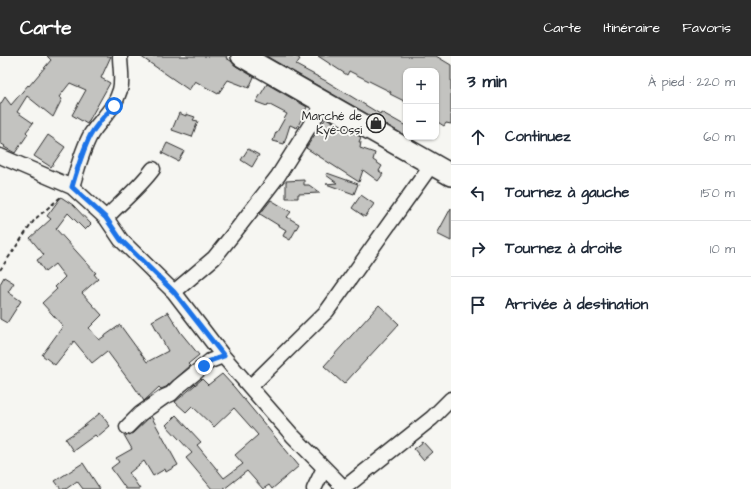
<!DOCTYPE html>
<html lang="fr">
<head>
<meta charset="utf-8">
<style>
	:root { --surface:#fff; --page:#f6f6f7; --text:#1f2937; --muted:#747a83; --line:#e0e1e3; --accent:#2b2b2b }
	body { margin:0; font-family:"Architects Daughter",sans-serif; background:var(--page); color:var(--text) }
	.controls { position:absolute; right:12px; top:12px; display:grid; overflow:hidden; border-radius:8px; box-shadow:0 1px 3px #0004 }
	.controls button { width:36px; height:36px; display:grid; place-items:center; padding:0; border:0; border-bottom:1px solid var(--line); background:var(--surface); color:var(--text); font:20px sans-serif }
	.stop { position:absolute; width:12px; height:12px; margin:-9px; border:3px solid #1a73e8; border-radius:50%; background:#fff }
	.stop.end { background:#1a73e8; border-color:#fff; box-shadow:0 1px 4px #0008 }
	.list { margin:0; padding:0; list-style:none }
	h2 { display:flex; justify-content:space-between; align-items:center; height:52px; margin:0; padding:0 16px; font-size:17px }
	h2 small { font-size:13px; font-weight:400; color:var(--muted) }
	.list li { display:grid; grid-template-columns:26px 1fr auto; gap:12px; align-items:center; box-sizing:border-box; height:56px; padding:0 16px; border-top:1px solid var(--line) }
	.list b { display:block; font-size:15px; white-space:nowrap }
	.list em { font-size:13px; font-style:normal; color:var(--muted) }
	.icon { flex:none; width:22px; height:22px; fill:none; stroke:currentColor; stroke-width:2; stroke-linecap:round; stroke-linejoin:round }
	.map { position:relative; flex:none; width:451px; height:433px; overflow:hidden }
	header { display:flex; align-items:center; gap:24px; box-sizing:border-box; height:56px; padding:0 20px; background:var(--accent); color:#fff }
	header strong { font-size:19px }
	nav { display:flex; gap:22px; margin-inline-start:auto; font-size:14px }
	main { display:flex }
	aside { flex:1; background:var(--surface) }
	.map>svg:first-child { display:block }
	.building { fill:#c3c3c0; stroke:#2b2b2b }
	.lines { fill:none; stroke-linecap:round; stroke-linejoin:round }
	.minor-casing { stroke:#2b2b2b; stroke-width:17 }
	.highway-casing { stroke:#2b2b2b; stroke-width:24 }
	.path { stroke:#2b2b2b; stroke-width:2; stroke-dasharray:4 3; stroke-linecap:butt }
	.minor { stroke:#f6f6f2; stroke-width:14 }
	.highway { stroke:#f6f6f2; stroke-width:21 }
	.route { stroke:#1a73e8; stroke-width:5 }
	.labels { text-anchor:middle; stroke-width:4; stroke-linejoin:round; paint-order:stroke }
	.poi-label { font-size:12px; fill:#2b2b2b; stroke:#f6f6f2; text-anchor:end }
</style>
</head>
<body>
<header>
<strong>Carte</strong>
<nav><a>Carte</a><a>Itinéraire</a><a>Favoris</a></nav>
</header>
<main>
<div class="map">
<svg width="451" height="433" viewBox="0 0 451 433">
	<rect width="100%" height="100%" fill="#f6f6f2"/>
	<filter id="ink" filterUnits="userSpaceOnUse"><feTurbulence type="fractalNoise" baseFrequency=".025" numOctaves="2"/><feDisplacementMap in="SourceGraphic" scale="8" xChannelSelector="R" yChannelSelector="G"/><feConvolveMatrix kernelMatrix="1 2 1 2 8 2 1 2 1" color-interpolation-filters="sRGB"/></filter>
	<g filter="url(#ink)">
		<!-- building -->
		<path class="building" d="M47,0h64l-10,22 9,5 -23,41 -15,-9 14,-25 -16,-7 -11,14 3,2 -9,18 -26,-21 -10,16 16,11 -7,9 2,2 -13,19 -11,-6 1,-1 -5,-3v-38l5,-8 6,8 17,-20 1,1 22,-26z
			M140,0h87l-1,2 5,3 5,5 18,11 -5,11 -21,-8 -10,14 -23,-13 -6,9z
			M266,0h29l5,3 -4,6 30,16 54,33 1,-2 25,14v10z
			M318,0h118l15,9v59l-5,-1 -2,3 -8,-5v-50h-30v31l-16,-8 1,-2 -42,-21 -2,4z
			M267,28l40,23 -10,21 -7,-3 -6,19 -11,-3 3,-9h1l10,-18 -19,-10 -1,2 -11,-4z
			M179,57l7,3v-2l9,3 -2,3 5,1 -6,16 -20,-7z
			M326,62l35,19 -2,5h2l-1,6 15,5 -2,7 9,6 -3,5 4,3 -5,7 -15,-11 -4,12 -53,-34z
			M48,79l17,12 -14,20 -17,-11z
			M167,87l17,8 -6,10 -16,-8z
			M248,93l11,6 -7,12 -11,-7z
			M327,117l31,11 -4,10 -28,-10 11,-1 -11,-8z
			M304,124v5h5l11,8 -22,1v4h-12v-17z
			M361,139l13,9 -9,13 -13,-9z
			M61,141l12,8 18,19 -6,6 -17,-17 -12,16 40,44 -2,1 4,5 -16,14 20,22 -13,13 10,12 21,-15 27,37 21,-11 -16,-30 16,-9 13,21 18,22 -11,9 2,2 -24,21 -5,2 -2,-2 -15,14 -13,-19h-1l-23,-31 -15,12 -18,-22 -19,24 -13,-10 21,-29 -21,-23 15,-14 -2,-2 10,-10 -10,-13 -10,8 -8,-12 7,-5 -14,-17 21,-19 -4,-3z
			M271,144l20,12 -4,5 12,7 -9,16 -7,-4 3,-6 -26,-16z
			M451,152v33l-14,-7z
			M4,221l10,6 -6,9 13,9 -14,22 -7,-4v-35z
			M379,249l20,19 -55,60 -20,-18z
			M222,318l12,13 65,79 -27,23 -3,-4 -6,4 -16,-18 -23,18h-12l-26,-31 6,-5 -26,-28 10,-10 25,27 -4,3 27,33 19,-14 -8,-9 23,-20 -24,-27 -20,19 -22,-21 -6,6 -11,-10 27,-23 6,6z
			M100,357l10,13 -13,11 -2,-2 -22,16 -8,-12 14,-9z
			M151,360l27,49 -12,7 -1,-3 -12,7 -9,-15 -15,12 11,16h-14l-15,-21 8,-6 -3,-4 16,-9 -8,-14h5l4,-2z
			M423,386l9,10 -9,8 -9,-11z
			M83,407l17,26h-17l-6,-8 -11,8h-5l-6,-8z"/>
		<g class="lines">
			<!-- minor casing -->
			<g class="minor-casing">
				<path id="minor" d="M0,100l72,31 34,31 15,22 53,52 49,64 27,31 42,48 53,54
					M72,131c5,-17 10,-37 19,-53 10,-15 24,-26 29,-44 3,-10 0,-23 0,-34
					M106,162c16,-17 34,-31 47,-49
					M174,236l40,-34 20,-25 44,-57 46,-73
					M250,331l77,-76 105,-147
					M127,371l13,-13 24,-17 7,-3 8,-8 31,-25 13,-5
					M314,433l10,-21
					M343,433l89,-71 19,-19"/>
			</g>
			<!-- highway casing -->
			<g class="highway-casing">
				<path id="highway" d="M242,0l209,119"/>
			</g>
			<!-- path -->
			<path class="path" d="M0,214l35,-51 27,-23"/>
			<!-- minor -->
			<use href="#minor" class="minor"/>
			<!-- highway -->
			<use href="#highway" class="highway"/>
		</g>
	</g>
	<g class="lines" filter="url(#ink)">
		<!-- route -->
		<path class="route" d="M114,50c-9,9 -18,19 -24,30 -8,16 -13,34 -18,51l34,31 15,22 53,52 50,64 -14,5 -6,5"/>
	</g>
	<!-- icons -->
	<defs>
		<g id="shop-ring" transform="scale(1)"><circle r="9.5" fill="#f6f6f2" stroke="#2b2b2b" stroke-width="1.5"/><path d="M-5-2.5h2.3a2.7 3.5 0 0 1 5.4 0H5L5.5 6h-11ZM-1.5-2.5h3a1.5 2.3 0 0 0-3 0Z" fill="#2b2b2b"/></g>
	</defs>
	<g fill-rule="evenodd">
		<use href="#shop-ring" x="376" y="67"/>
	</g>
	<g class="labels">
		<!-- poi labels -->
		<g class="poi-label">
			<text x="362" y="64">Marché de<tspan x="362" dy="14">Kyé-Ossi</tspan></text>
		</g>
	</g>
</svg>
<div class="controls">
<button>+</button>
<button>−</button>
</div>
<div class="stop" style="left:114px;top:50px"></div>
<div class="stop end" style="left:204px;top:310px"></div>
</div>
<aside>
<h2>3 min<small>À pied · 220 m</small></h2>
<ul class="list">
<li><svg class="icon" aria-label="ahead" viewBox="0 0 24 24"><path d="M12 20V5M6 11l6-6 6 6"/></svg><div><b>Continuez</b></div><em>60 m</em></li>
<li><svg class="icon" aria-label="left" viewBox="0 0 24 24"><path d="M17 20v-9H6M10 6l-5 5 5 5"/></svg><div><b>Tournez à gauche</b></div><em>150 m</em></li>
<li><svg class="icon" aria-label="right" viewBox="0 0 24 24"><path d="M7 20v-9h11M14 6l5 5-5 5"/></svg><div><b>Tournez à droite</b></div><em>10 m</em></li>
<li><svg class="icon" aria-label="arrive" viewBox="0 0 24 24"><path d="M6 21V4h12l-3 4 3 4H6"/></svg><div><b>Arrivée à destination</b></div></li>
</ul>
</aside>
</main>
</body>
</html>
